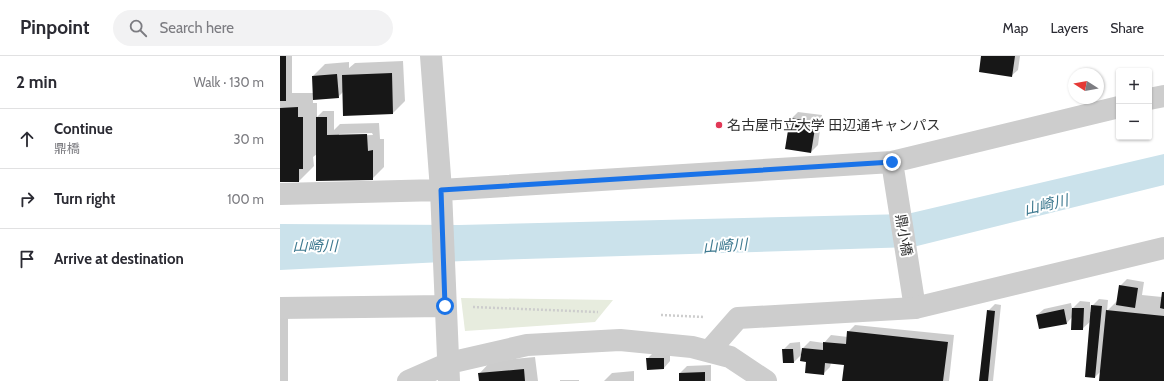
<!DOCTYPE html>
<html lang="en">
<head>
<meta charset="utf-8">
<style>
	:root { --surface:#fff; --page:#f2f2f3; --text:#2b2b33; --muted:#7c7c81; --line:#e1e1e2 }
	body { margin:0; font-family:Cabin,"Noto Sans JP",sans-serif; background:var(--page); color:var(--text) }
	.controls { position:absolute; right:12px; top:12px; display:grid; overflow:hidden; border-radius:4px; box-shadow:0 1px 3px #0004 }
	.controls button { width:36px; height:36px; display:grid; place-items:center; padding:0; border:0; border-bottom:1px solid var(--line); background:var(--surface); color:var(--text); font:20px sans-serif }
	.compass { position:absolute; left:788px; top:12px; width:36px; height:36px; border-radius:50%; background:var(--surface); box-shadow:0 1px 3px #0004; rotate:281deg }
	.stop { position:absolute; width:12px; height:12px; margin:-9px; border:3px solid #1a73e8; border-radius:50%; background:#fff }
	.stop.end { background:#1a73e8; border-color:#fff; box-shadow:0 1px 4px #0008 }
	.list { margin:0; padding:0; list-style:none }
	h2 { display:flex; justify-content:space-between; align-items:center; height:52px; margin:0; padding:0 16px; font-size:17px }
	h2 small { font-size:13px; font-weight:400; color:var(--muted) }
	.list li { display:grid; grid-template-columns:26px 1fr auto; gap:12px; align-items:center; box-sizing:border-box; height:60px; padding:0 16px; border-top:1px solid var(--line) }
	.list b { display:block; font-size:15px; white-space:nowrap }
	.list p { margin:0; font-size:13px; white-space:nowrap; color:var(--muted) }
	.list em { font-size:13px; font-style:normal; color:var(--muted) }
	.icon { flex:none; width:22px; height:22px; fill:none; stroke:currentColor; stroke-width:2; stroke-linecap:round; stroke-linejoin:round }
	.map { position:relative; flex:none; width:884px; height:325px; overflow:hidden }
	header { display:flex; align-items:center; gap:24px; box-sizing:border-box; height:56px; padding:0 20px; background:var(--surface); border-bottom:1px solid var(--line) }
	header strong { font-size:19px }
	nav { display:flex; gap:22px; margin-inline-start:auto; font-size:14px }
	.search { width:280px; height:36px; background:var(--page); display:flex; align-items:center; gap:10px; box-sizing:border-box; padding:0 14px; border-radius:22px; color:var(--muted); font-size:15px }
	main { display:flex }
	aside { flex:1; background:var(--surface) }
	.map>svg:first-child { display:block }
	.green { fill:#e7ecde }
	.water { fill:#cbe2eb }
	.shadow { fill:#0003; fill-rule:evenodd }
	.building { fill:#171717 }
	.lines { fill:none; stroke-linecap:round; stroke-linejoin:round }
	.path { stroke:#cdcdcd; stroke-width:2.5; stroke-dasharray:2 2; stroke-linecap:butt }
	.pedestrian { stroke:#cdcdcd; stroke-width:22 }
	.minor { stroke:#cdcdcd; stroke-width:22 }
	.route { stroke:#1a73e8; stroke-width:5 }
	.poi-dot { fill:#e13756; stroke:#fff; stroke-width:1.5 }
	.labels { text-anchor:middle; stroke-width:4; stroke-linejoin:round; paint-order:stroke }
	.poi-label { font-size:14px; fill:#303030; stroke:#fff; text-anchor:start }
	.street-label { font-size:14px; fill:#303030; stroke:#fff }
	.water-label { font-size:15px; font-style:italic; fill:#3f7a90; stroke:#fff }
</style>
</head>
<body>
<header>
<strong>Pinpoint</strong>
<div class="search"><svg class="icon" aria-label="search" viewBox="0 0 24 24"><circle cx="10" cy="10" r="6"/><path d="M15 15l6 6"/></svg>Search here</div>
<nav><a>Map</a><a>Layers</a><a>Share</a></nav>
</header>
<main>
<aside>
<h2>2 min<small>Walk · 130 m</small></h2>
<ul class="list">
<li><svg class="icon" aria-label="ahead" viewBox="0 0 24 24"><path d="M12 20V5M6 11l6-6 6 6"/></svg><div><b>Continue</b><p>鼎橋</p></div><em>30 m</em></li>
<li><svg class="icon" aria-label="right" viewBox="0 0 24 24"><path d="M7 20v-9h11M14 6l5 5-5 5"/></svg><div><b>Turn right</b></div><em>100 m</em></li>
<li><svg class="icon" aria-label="arrive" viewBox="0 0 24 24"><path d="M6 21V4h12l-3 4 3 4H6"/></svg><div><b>Arrive at destination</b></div></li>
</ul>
</aside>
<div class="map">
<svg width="884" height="325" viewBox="0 0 884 325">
	<rect width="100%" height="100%" fill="#fff"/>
	<!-- green -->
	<path class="green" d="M181,242l152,2 -18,22 -130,9z"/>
	<!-- water -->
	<path class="water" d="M884,98v31l-251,62 -450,14 -183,9v-46l179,1 448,-11z"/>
	<!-- shadow -->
	<path class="shadow" d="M0,0h12v37h22l-1,-17 12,-12 24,-2v6l6,-5 48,-2 2,40 -12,12 -50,-21 -5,5 -25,2v4h4v14l6,-6h11v19l6,-6 39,-1 1,16h4v28l-12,12 -55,-25 -4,3 1,9 -15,15h-19zM92,77l1,2 -34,1v-2z
		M702,0h38l-2,14 -7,6z
		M518,56l24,3 -4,30 -7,7 -20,-33z
		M847,223l17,3 -2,13 20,2 2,-5v89h-64l1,-10 -6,6 -4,-56 -9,8 -10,-12 -5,6 -27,5 -3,-13 7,-6 27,-6 1,6 8,-8 10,1v10h2v-6l7,-7 9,1 -1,11 11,-11 2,-14z
		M0,245h8v80h-8z
		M715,248l6,1 -8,76h-13l8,-70z
		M575,269l99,10 -5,46h-106l2,-17 -14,-1 -1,4 -7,7 -16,-13 -4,-13 7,-7 14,2 7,-8 17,2v-5z
		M520,286l1,13 -7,7h-10v-13l6,-6z
		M390,295v10l-6,7 -17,-9 7,-7z
		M255,301l3,24h-58l-1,-7 12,-13z
		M431,309v16h-31v-8l7,-7z
		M354,315v10h-30l8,-8z
		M280,324h19v1h-19z"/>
	<!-- building -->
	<path class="building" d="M0,0h6v45h-6z
		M701,0h34l-3,21 -33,-5z
		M112,17l1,41 -50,2 -1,-41z
		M57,18l2,24 -26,2 -1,-24z
		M18,51v10h5v52h-4v13h-19v-74z
		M36,61h11v18l40,-1 1,17 5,-1v30l-57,1z
		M510,62l26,4 -5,31 -26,-4z
		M839,229l19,3 -3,20 -19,-3z
		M882,236h2v17l-4,-1z
		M811,249l11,1 -7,72 -10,-1z
		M792,252h12l-1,22h-12z
		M784,253l3,15 -28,5 -3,-14z
		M707,254l8,1 -7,70h-9z
		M826,254l58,6v65h-65z
		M567,275l101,11 -5,39h-101l2,-16 -19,-2 -1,12 -19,-2 1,-11 -6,-1 2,-13 21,2v-8l23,2z
		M502,293h11l1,14h-11z
		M366,302h18v11l-17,1z
		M244,313l1,12h-46l-1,-8z
		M425,316v9h-26v-8z"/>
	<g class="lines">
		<!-- path -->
		<path class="path" d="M193,251l125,5
			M381,259l43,2"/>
		<!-- pedestrian -->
		<path class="pedestrian" d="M869,43l15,-3
			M612,106l23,146
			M161,134l451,-28 227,-55"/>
		<!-- minor -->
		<path class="minor" d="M151,0l10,134 8,191
			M0,138l161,-4
			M0,252l165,-2
			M429,295l29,-33 177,-10 249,-60
			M128,325l41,-18 78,-18 93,-5 72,7 38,10 36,24"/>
	</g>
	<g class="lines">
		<!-- route -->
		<path class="route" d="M165,250l-4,-116 451,-28"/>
	</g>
	<!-- markers -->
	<circle class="poi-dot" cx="439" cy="69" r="4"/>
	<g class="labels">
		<!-- poi labels -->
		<g class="poi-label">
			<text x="447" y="74">名古屋市立大学 田辺通キャンパス</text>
		</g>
		<!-- street labels -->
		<g class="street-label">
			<text transform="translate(624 179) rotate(81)" y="5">鼎小橋</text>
		</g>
		<!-- water labels -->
		<g class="water-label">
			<text transform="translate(766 149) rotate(-13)" y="5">山崎川</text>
			<text x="35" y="195">山崎川</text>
			<text transform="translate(445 190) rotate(-4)" y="5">山崎川</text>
		</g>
	</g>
</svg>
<div class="controls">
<button>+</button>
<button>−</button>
</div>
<svg class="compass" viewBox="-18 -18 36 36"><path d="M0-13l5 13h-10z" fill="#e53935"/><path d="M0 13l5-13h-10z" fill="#7c7c81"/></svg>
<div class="stop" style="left:165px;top:250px"></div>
<div class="stop end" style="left:612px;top:106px"></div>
</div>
</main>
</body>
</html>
